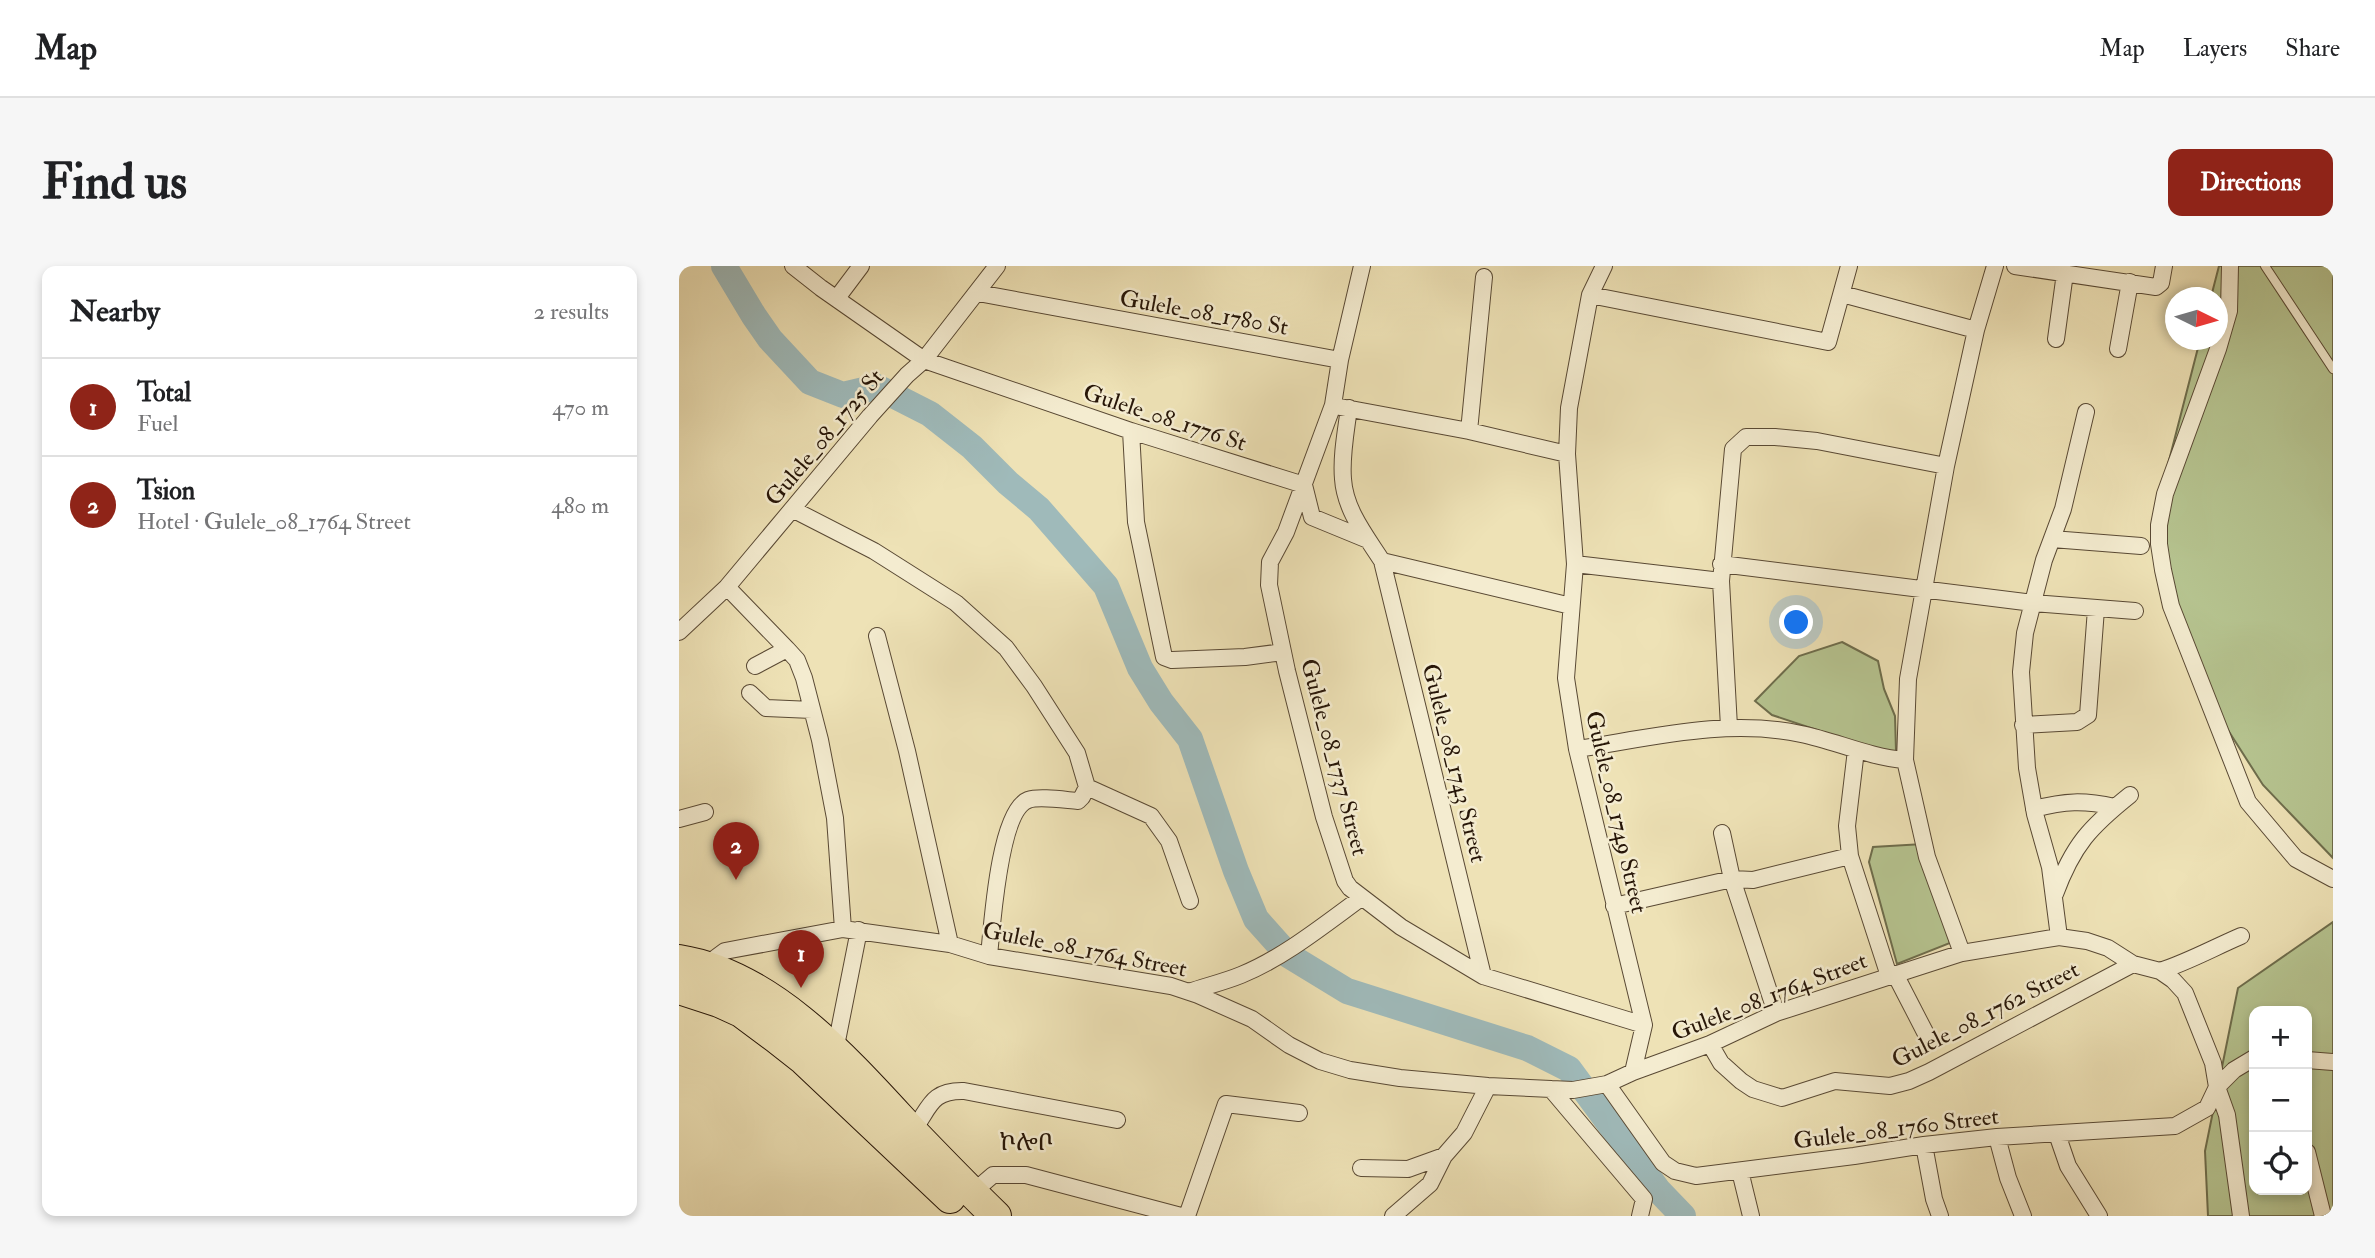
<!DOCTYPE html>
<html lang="en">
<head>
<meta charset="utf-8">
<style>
	:root { --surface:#fff; --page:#f6f6f6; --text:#202124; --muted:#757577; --line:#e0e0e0; --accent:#8f2418 }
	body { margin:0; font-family:"IM FELL Double Pica","Noto Serif Ethiopic",serif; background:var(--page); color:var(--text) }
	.controls { position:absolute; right:21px; bottom:21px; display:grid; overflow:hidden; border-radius:14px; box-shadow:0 4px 10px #0003 }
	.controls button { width:63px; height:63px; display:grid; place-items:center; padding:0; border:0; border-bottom:2px solid var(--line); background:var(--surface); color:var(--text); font:35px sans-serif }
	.compass { position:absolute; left:1486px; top:21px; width:63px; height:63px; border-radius:50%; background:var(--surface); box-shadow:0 4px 10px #0003; rotate:95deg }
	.you { position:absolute; left:1118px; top:357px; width:24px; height:24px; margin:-18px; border:5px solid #fff; border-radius:50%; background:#1a73e8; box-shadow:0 0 0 10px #1a73e833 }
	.badge { display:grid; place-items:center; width:46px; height:46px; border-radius:50%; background:var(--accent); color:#fff; font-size:23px; font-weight:700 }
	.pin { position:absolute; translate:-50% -58px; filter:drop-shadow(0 2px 4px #0008) }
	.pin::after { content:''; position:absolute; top:37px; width:24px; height:21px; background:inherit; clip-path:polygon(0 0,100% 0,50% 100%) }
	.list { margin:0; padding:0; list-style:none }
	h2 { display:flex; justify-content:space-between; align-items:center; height:91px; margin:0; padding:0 28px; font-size:30px }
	h2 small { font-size:23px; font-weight:400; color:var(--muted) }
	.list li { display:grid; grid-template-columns:46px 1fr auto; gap:21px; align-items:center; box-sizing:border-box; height:98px; padding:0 28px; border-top:2px solid var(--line) }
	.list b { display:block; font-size:26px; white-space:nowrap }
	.list p { margin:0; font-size:23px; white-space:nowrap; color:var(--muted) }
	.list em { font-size:23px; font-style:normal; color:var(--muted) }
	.icon { flex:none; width:38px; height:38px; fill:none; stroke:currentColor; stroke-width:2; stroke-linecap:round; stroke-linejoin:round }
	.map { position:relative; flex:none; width:1654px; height:950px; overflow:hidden; border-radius:14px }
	header { display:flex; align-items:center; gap:42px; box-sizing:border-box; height:98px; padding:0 35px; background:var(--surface); border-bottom:2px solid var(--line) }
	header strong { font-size:33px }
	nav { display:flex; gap:38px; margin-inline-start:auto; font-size:24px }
	.intro { display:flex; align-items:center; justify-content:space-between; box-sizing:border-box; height:168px; padding:0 42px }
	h1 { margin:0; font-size:49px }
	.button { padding:18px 32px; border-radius:14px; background:var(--accent); color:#fff; font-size:24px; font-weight:700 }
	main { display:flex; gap:42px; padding:0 42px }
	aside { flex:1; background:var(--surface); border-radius:14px; box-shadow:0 4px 10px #0003 }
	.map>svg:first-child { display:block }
	.green { fill:#b6c490; stroke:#6e6d4c; stroke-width:2; fill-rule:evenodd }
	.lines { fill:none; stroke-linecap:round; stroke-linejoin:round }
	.river { stroke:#9fbaba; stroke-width:26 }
	.lane-casing { stroke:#594934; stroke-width:10 }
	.street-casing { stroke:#594934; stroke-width:18 }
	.highway-casing { stroke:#271608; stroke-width:32 }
	.lane { stroke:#f4ecd0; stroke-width:8 }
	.street { stroke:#f4ecd0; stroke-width:16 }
	.highway { stroke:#eee2b6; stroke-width:30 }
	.labels { text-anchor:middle; stroke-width:5; stroke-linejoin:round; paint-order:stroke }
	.street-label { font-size:23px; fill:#271608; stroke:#f4ecd0 }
	.neighbourhood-label { font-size:24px; fill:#271608; stroke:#f4ecd0 }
</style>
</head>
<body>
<header>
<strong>Map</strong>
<nav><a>Map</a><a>Layers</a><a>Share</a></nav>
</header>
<div class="intro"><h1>Find us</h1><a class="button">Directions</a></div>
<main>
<aside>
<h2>Nearby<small>2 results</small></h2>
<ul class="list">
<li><span class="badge">1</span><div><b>Total</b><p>Fuel</p></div><em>470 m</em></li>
<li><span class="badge">2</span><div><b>Tsion</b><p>Hotel · Gulele_08_1764 Street</p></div><em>480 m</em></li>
</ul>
</aside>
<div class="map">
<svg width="1654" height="950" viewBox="0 0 1654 950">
	<rect width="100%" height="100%" fill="#eee2b6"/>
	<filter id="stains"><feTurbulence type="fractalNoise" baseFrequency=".00286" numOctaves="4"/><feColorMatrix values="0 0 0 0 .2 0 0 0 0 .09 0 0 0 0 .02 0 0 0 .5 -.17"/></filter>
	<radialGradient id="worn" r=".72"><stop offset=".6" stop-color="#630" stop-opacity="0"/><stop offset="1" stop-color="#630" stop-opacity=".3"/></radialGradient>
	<!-- green -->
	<path class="green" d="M1540,0h114v592l-70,-73 -72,-113 -36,-157 45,-175h17v-42l-6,-1z
		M1163,376l36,19 6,28 11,27 1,35 -4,4 -120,-40 -17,-14 44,-45z
		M1244,578l27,99 -53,21 -28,-102 4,-15z
		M1654,656v294h-125l-3,-65 33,-163zM1575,745h53v179h-53z"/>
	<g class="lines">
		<!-- river -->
		<path class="river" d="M45,0l30,50 16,23 40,43 33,13 34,-8 53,27 42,33 36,36 31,26 67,77 34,82 21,34 29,37 46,132 20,48 32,36 59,36 180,57 42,21 89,121 25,26"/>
		<!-- lane casing -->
		<g class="lane-casing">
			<path id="lane" d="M1586,0l68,103"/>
		</g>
		<!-- street casing -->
		<g class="street-casing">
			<path id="street" d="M114,0l28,22 103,72 207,71 173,54
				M683,0l-22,94 -7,45 -47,127 -16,30 -1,23 18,86 37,146 21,64 5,7 51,39 82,49 161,49
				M925,0l-14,29 -21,113 -2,46 8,110 -9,114 11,71 67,276 -11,47
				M1336,0l141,21 5,-4 3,-17
				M1551,0l-1,45 -11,38 -53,145 -6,31v19l4,26 8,36 77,196 48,57 37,20
				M299,27l362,67
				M1163,28l134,36
				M911,29l238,47 21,-76
				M158,32l24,-32
				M1377,73l9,-66
				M1439,83l12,-67
				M661,141l129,24 98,23
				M670,142c-3,23 -8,48 -6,71 2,31 23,57 39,82l101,415
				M452,165l5,91 28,135 8,3 73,-3 38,-5
				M790,165l15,-154
				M625,219l8,32 56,23
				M113,243l82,42 82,52 50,45 28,38 43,67 10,34
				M1373,273l89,7
				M703,295l189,45
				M896,298l146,17
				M1042,298l312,39 102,8
				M48,321l60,62 10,11 7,18 16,62 15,78 8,111
				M0,366l48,-45 143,-171 37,-41 17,-15 73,-94
				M198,370l30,115 43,193
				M76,400l32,-17
				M71,427l16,15 46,2
				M1344,459l54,-3 11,-7 8,-106
				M1050,461l-8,-146 12,-132 13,-12h29l42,4 129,25
				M898,483c73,-11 150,-31 224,-15 35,7 67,23 104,26
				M1177,484l-9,76 3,30 39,120
				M408,521l64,29 18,25 21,60
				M1355,543c31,-8 49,-9 81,-2
				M0,553l26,-7
				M1043,567l10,46 21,1 97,-24
				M1376,628c18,-49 35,-67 75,-99
				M935,640l118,-27 44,134
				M1380,671l-9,-70 -15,-53 -8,-46 -6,-96 4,-39 19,-73 19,-51 23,-97
				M1283,687l-35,-96 -22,-97 3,-81 38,-213 30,-136 19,-64
				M310,690c3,-29 10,-145 39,-156 11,-4 37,0 50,1l4,-4 5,-10
				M23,702l23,-17 118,-22 107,15 39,12 182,30 27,9 54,24 37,26 31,16 30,9 50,8 88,8 85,4 34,-6 26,-12 77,-28 66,-31 186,-60 97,-16 28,4 21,7 25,16 27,7 13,9 12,13 28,70 4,24 10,28 14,101
				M1481,705c28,-9 53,-23 81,-35
				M1216,708l31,60
				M510,726c17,-6 35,-10 52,-17 42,-17 83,-50 120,-77
				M1031,778l11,19 20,18 12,8 29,9 53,-17 55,5 19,-5 20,-9 204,-108
				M156,785l24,-121
				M1628,794l26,2
				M928,818l56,79 12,8 21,5 158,-20 70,-11 73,-8 178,-11 32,-18 10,-21 17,-17 20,-12
				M872,823l93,110 -4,17
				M1378,868l11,32 31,50
				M230,869c21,-23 18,-45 55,-44l153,29
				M1318,871l11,41 15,38
				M1245,879l10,54 6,17
				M1628,886l16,64
				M682,902l47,1 36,-13
				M1061,905l11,45
				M293,927l21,-18h33l155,41
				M508,950l39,-112 73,9
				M714,950l37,-32 14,-28 20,-23 24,-47"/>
		</g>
		<!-- highway casing -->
		<g class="highway-casing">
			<path id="highway" d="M0,694c95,15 172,105 234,172 27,28 55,57 83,84
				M0,723l40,13 22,10 35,26 28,22 146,138"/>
		</g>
		<!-- lane -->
		<use href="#lane" class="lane"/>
		<!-- street -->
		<use href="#street" class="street"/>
		<!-- highway -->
		<use href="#highway" class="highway"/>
	</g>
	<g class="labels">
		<!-- street labels -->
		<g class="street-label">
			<text transform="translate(525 46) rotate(10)" y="8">Gulele_08_1780 St</text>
			<text transform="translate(486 151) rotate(18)" y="8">Gulele_08_1776 St</text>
			<text transform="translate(145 171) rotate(-50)" y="8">Gulele_08_1725 St</text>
			<text transform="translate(656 491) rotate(75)" y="8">Gulele_08_1737 Street</text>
			<text transform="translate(776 497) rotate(76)" y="8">Gulele_08_1743 Street</text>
			<text transform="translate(938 546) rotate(77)" y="8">Gulele_08_1749 Street</text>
			<text transform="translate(406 683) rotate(11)" y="8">Gulele_08_1764 Street</text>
			<text transform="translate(1090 730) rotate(-21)" y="8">Gulele_08_1764 Street</text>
			<text transform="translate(1306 748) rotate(-27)" y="8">Gulele_08_1762 Street</text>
			<text transform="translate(1217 862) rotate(-7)" y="8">Gulele_08_1760 Street</text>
		</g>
		<!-- neighbourhood labels -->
		<g class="neighbourhood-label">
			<text x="347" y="884">ኮሎቦ</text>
		</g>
	</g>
	<rect width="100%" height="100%" filter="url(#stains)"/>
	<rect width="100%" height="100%" fill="url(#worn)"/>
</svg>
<div class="controls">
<button>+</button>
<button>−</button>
<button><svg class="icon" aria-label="locate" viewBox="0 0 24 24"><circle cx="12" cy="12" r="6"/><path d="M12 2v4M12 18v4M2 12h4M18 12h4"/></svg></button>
</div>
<svg class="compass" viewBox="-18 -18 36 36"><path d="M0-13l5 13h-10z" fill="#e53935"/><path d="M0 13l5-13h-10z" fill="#757577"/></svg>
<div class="you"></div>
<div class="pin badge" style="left:122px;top:722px">1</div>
<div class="pin badge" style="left:57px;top:614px">2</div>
</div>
</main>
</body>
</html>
